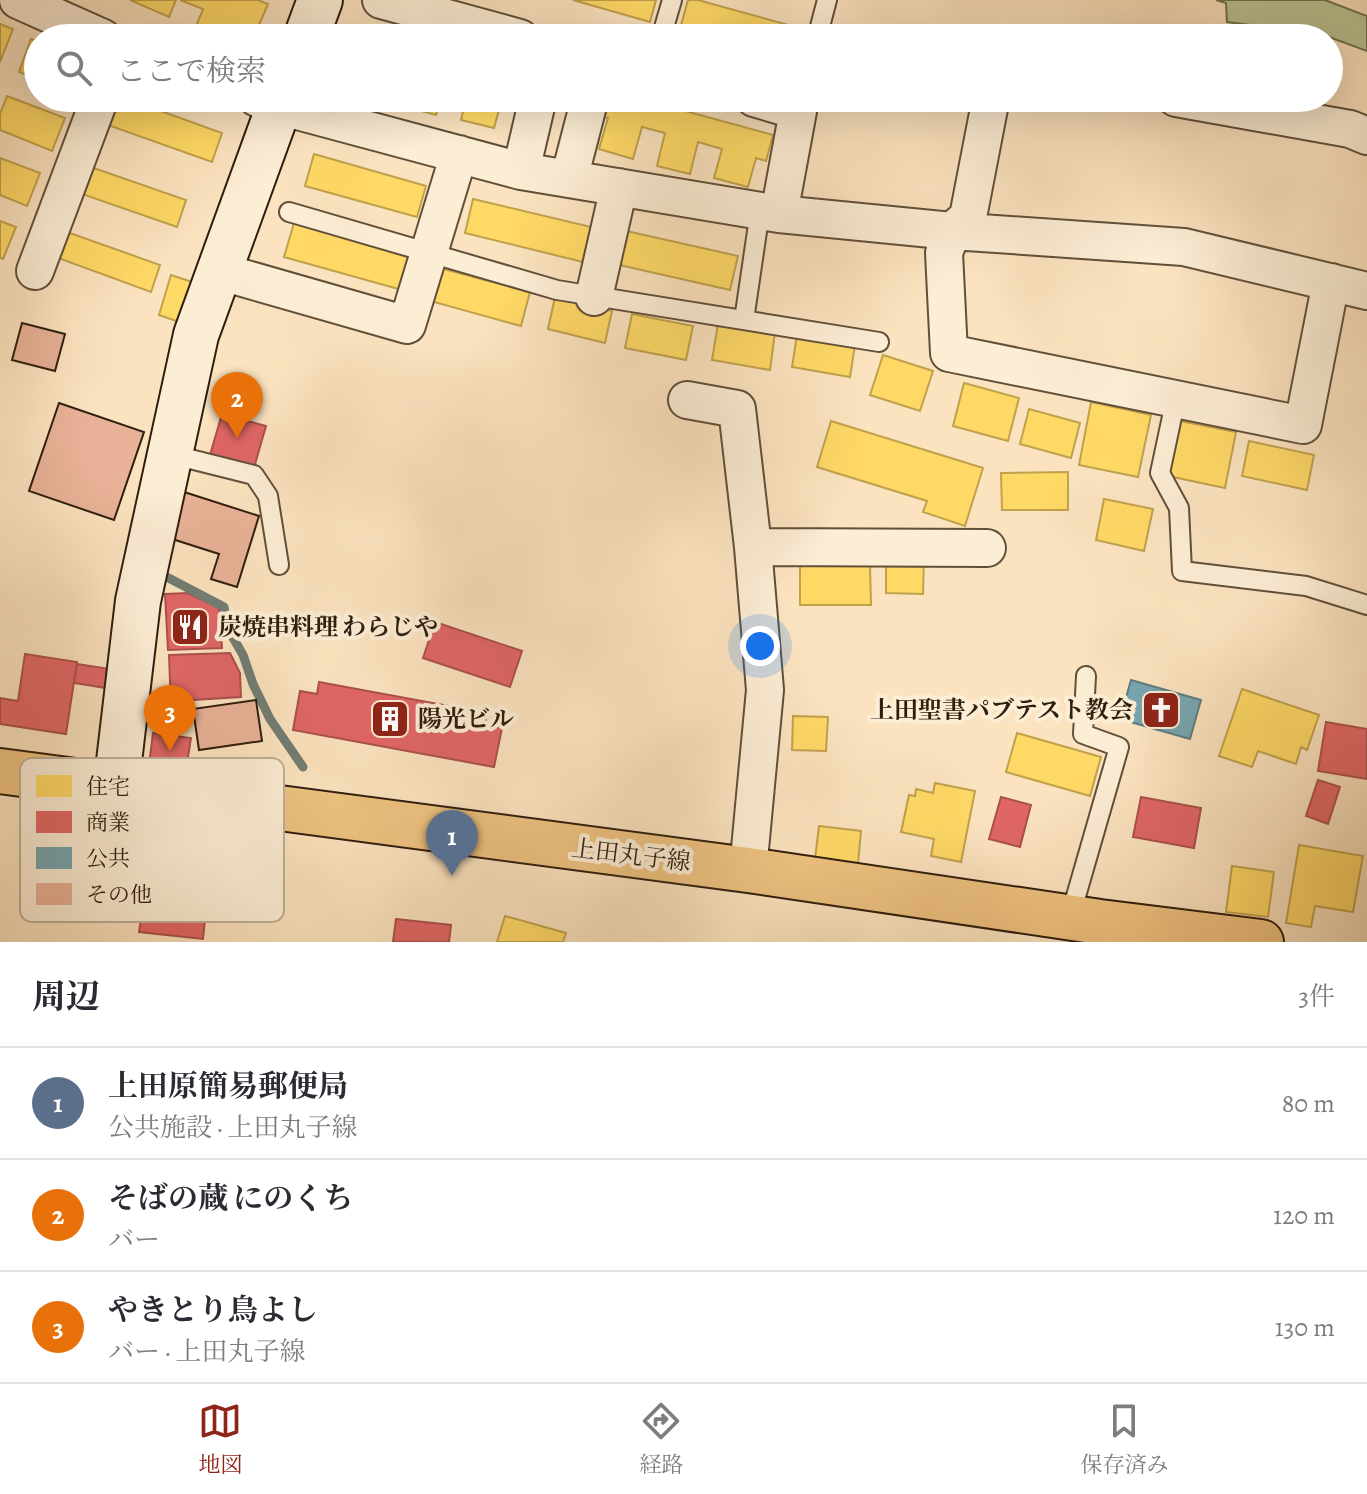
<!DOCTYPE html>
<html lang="ja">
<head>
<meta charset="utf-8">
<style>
	:root { --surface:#fff; --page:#f2f2f3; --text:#2b2b33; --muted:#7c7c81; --line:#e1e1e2; --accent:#8f2418 }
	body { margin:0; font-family:Alegreya,"Noto Serif JP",serif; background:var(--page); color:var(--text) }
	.you { position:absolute; left:760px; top:646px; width:28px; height:28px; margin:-20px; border:6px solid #fff; border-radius:50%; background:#1a73e8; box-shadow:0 0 0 12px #1a73e833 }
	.badge { display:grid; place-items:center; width:52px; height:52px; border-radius:50%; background:var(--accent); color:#fff; font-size:26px; font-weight:700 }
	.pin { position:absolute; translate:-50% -66px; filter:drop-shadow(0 2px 4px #0008) }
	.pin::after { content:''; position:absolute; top:42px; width:28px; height:24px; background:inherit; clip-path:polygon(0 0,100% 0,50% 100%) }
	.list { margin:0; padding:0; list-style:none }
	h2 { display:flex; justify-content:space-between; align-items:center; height:104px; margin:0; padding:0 32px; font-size:34px }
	h2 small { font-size:26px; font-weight:400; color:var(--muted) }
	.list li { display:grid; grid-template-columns:52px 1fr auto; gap:24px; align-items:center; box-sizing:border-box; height:112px; padding:0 32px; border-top:2px solid var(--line) }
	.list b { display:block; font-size:30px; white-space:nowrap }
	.list p { margin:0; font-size:26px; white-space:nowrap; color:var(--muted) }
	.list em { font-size:26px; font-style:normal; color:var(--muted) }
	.icon { flex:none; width:44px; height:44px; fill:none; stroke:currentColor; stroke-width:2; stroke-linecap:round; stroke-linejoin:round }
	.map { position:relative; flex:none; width:1367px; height:942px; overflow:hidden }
	.search { position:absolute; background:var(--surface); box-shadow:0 8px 32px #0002; left:24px; right:24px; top:24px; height:88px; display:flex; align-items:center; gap:20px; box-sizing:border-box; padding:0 28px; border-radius:44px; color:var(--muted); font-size:30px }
	.sheet { height:440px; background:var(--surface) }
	nav { display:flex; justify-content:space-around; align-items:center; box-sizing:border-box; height:112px; border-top:2px solid var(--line); background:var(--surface); font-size:22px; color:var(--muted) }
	nav a { display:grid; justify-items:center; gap:4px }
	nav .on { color:var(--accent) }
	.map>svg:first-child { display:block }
	.green { fill:#bbc495; stroke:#747152; stroke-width:2 }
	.homes { fill:#ffd966; stroke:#c0a14c; stroke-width:2 }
	.shops { fill:#e06666; stroke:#ab504c; stroke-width:2 }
	.public { fill:#76a5af; stroke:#607c7f; stroke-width:2 }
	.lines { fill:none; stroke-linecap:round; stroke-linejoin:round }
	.stream { stroke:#727d73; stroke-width:9 }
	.building { fill:#e9b298; stroke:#2e1e0e; stroke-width:2 }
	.lane-casing { stroke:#614f3a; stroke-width:22 }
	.street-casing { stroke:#614f3a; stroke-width:40 }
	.secondary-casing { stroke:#2e1e0e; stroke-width:48 }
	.primary-casing { stroke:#2e1e0e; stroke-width:48 }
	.lane { stroke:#fcedd5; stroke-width:18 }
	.street { stroke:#fcedd5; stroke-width:36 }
	.secondary { stroke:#fcedd5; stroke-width:44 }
	.primary { stroke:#eec280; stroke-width:44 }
	.labels { text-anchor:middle; stroke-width:8; stroke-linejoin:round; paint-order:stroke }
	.poi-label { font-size:24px; font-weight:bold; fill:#2e1e0e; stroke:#fcedd5; text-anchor:start }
	.street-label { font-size:24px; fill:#2e1e0e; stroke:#fcedd5 }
	.key { fill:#fcedd5; stroke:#beaf99; stroke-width:2 }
	.key-label { font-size:22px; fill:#2e1e0e }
</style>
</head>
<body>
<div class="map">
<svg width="1367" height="942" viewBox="0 0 1367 942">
	<rect width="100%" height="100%" fill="#fbe3bf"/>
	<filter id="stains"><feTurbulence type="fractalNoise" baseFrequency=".0025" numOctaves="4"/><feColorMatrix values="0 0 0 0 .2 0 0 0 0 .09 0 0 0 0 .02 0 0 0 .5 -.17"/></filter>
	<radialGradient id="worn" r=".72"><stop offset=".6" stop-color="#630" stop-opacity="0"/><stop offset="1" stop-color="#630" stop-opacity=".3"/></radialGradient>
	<!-- green -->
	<path class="green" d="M1216,0h109l42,16v35l-46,-17 -94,-12 -1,-19z"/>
	<!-- homes -->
	<path class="homes" d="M130,0h46l-7,17z
		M180,0h78l10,4 -12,28 -15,-6 -5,12h-20l-21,-9 8,-20z
		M573,0h83l-6,22z
		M688,0h10l105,29 -3,9h-89l-31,-9z
		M0,24l13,5 -13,33z
		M350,30l30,8h-32z
		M31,39l7,2v38l-19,-7z
		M7,96l58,22 -13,33 -52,-21v-16z
		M114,98h11l97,35 -10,29 -107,-38z
		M406,98h35l-5,17 -32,-9z
		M466,98h48l-1,3 -11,-2 -8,29 -33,-8z
		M601,98h37l135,37 -7,26 -10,-3 -8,29 -34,-9 8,-29 -24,-7 -8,32 -33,-8 8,-33 -23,-6 -9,32 -34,-10 9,-31 -12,-3z
		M314,154l112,32 -9,31 -112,-31z
		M0,158l40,15 -13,33 -27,-11z
		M88,166l98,34 -9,27 -98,-34z
		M473,199l118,28 -8,35 -118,-29z
		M0,221l16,6 -13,32 -3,-1z
		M294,223l118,34 -10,33 -118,-33z
		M622,230l116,26 -8,34 -115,-26z
		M67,232l93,33 -9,27 -93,-34z
		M436,267l94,25 -9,34 -94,-26z
		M171,275l24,8 -13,40 -23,-8z
		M555,297l57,14 -7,32 -57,-14z
		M632,314l61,12 -7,34 -61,-12z
		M718,324l57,8 -5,38 -58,-10z
		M797,335l58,10 -5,32 -58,-10z
		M883,355l50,16 -13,40 -50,-16z
		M964,383l55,15 -11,43 -55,-15z
		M1091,402l60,13 -13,62 -59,-12z
		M1029,409l51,14 -9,35 -51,-14z
		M831,421l152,47 -18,58 -42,-14 4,-11 -110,-34z
		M1180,421l56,11 -11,56 -57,-12z
		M1249,441l65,14 -7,35 -65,-14z
		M1068,472v38h-66l-1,-37z
		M1104,499l49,10 -9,42 -48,-11z
		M886,558h38l-1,36 -37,-1z
		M800,565h70l1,40h-71z
		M1242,689l77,26 -12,35 -6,-3 -5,17 -38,-13 -6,16 -33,-11z
		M793,716l35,1 -2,34 -34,-1z
		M1017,733l84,24 -11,39 -84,-24z
		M935,783l40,8 -14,71 -30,-6 3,-17 -33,-7 8,-37 6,1 1,-7 17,4z
		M819,826l42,5 -3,33 -43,-5z
		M1299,845l64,11 -10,56 -38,-6 -4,21 -25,-4z
		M1232,866l42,6 -6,45 -42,-5z
		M505,916l61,17 -3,9h-66z"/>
	<!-- shops -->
	<path class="shops" d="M222,414l44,12 -12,42 -44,-13z
		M188,593l31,15 3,40 -54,2 -3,-56z
		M435,622l87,29 -12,36 -87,-29z
		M230,653l10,20 1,24 -48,3 1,7 -23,1 -2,-53z
		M25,654l52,8 -11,72 -66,-10v-26l18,3z
		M77,664l33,5 -4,19 -32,-5z
		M319,682l168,31 -2,12 17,3 -8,39 -201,-37 7,-39 17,3z
		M1326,722l41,7v50l-49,-8z
		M153,733l38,5 -5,32 -37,-5z
		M1318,780l22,7 -12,37 -22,-8z
		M1001,797l30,8 -11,42 -31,-8z
		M1141,797l60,11 -7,40 -61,-11z
		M143,903l63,7 -3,29 -64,-7z
		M396,919l55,6 -2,17h-56z"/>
	<!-- public -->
	<path class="public" d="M1131,680l70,20 -11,39 -70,-20z"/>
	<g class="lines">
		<!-- stream -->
		<path class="stream" d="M161,574l63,33 4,22 15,26 10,29 17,35 33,48"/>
	</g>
	<!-- building -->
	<path class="building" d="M22,323l43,11 -10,37 -43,-11z
		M59,403l85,29 -30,88 -85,-29z
		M181,491l78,25 -22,71 -26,-8 8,-25 -53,-17z
		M256,700l6,41 -63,9 -6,-41z"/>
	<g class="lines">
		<!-- lane casing -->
		<g class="lane-casing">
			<path id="lane" d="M661,38l11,-38
				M817,38l10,-38
				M289,212l268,78 322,52
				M744,320l16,-109
				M1176,398l-16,75 19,35 3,63 124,15 61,19
				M170,454l84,21 14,21 11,69
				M1070,917l49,-170 -36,-13 3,-58"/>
		</g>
		<!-- street casing -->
		<g class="street-casing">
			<path id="street" d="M18,0l85,38
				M381,0l139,38
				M257,98l22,8 242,65 258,43 173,17 232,16 183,44
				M754,98l44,13 -19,103
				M991,98l-23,119 -16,14 -8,22 5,100 354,72 28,-143
				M1176,98l174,31 17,7
				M521,171l17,-73
				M569,179l21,-81
				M35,271l65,-173
				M222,272l185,53 52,-171
				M594,297l25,-110
				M687,400l50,9 16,138 12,143 -17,180
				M753,547l234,1"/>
		</g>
		<!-- secondary casing -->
		<g class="secondary-casing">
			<path id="secondary" d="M306,38l14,-38
				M116,787l22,-186 58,-266 86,-237"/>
		</g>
		<!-- primary casing -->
		<g class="primary-casing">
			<path id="primary" d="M0,771l748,99 352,52 161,20"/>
		</g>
		<!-- lane -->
		<use href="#lane" class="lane"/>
		<!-- street -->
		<use href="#street" class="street"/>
		<!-- secondary -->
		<use href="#secondary" class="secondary"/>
		<!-- primary -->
		<use href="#primary" class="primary"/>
	</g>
	<!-- icons -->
	<defs>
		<g id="restaurant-square" transform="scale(2)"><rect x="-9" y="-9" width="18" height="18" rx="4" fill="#8f2418" stroke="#fcedd5"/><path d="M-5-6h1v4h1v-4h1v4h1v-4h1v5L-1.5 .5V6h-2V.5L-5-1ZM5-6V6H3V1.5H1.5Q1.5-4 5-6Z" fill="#fff"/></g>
		<g id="church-square" transform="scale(2)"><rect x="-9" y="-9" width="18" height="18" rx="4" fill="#8f2418" stroke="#fcedd5"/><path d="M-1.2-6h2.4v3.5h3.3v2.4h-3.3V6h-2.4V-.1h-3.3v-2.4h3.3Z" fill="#fff"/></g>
		<g id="building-square" transform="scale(2)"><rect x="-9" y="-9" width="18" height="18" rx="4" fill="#8f2418" stroke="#fcedd5"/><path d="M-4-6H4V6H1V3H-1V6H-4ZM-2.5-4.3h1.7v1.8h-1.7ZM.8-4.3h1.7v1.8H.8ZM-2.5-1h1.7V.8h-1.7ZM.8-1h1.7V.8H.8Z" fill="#fff"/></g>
	</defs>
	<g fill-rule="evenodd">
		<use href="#restaurant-square" x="190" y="627"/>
		<use href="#church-square" x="1161" y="710"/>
		<use href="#building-square" x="390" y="719"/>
	</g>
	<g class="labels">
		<!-- poi labels -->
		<g class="poi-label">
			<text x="218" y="635">炭焼串料理 わらじや</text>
			<text x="1133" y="718" text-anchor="end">上田聖書パブテスト教会</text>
			<text x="418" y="727">陽光ビル</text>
		</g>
		<!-- street labels -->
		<g class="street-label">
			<text transform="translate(631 855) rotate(7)" y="8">上田丸子線</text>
		</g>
	</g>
	<!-- legend -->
	<rect x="20" y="758" width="264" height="164" rx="12" class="key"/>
	<rect x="36" y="775" width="36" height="22" fill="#ffd966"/>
	<rect x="36" y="811" width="36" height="22" fill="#e06666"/>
	<rect x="36" y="847" width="36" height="22" fill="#76a5af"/>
	<rect x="36" y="883" width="36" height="22" fill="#e9b298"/>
	<g class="key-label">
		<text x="86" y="794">住宅</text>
		<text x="86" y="830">商業</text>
		<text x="86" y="866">公共</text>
		<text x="86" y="902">その他</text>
	</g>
	<rect width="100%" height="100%" filter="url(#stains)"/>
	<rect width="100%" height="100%" fill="url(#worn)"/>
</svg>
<div class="you"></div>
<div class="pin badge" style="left:452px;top:876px;background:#5c6f8a">1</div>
<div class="pin badge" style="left:237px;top:438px;background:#e8710a">2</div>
<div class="pin badge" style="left:170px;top:751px;background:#e8710a">3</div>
<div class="search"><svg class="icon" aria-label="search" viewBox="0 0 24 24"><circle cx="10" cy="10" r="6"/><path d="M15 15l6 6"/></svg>ここで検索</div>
</div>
<section class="sheet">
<h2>周辺<small>3件</small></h2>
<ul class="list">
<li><span class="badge" style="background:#5c6f8a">1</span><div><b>上田原簡易郵便局</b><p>公共施設 · 上田丸子線</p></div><em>80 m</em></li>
<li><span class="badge" style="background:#e8710a">2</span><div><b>そばの蔵 にのくち</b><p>バー</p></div><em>120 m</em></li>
<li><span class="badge" style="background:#e8710a">3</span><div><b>やきとり鳥よし</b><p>バー · 上田丸子線</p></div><em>130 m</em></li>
</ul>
</section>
<nav>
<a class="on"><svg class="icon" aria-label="map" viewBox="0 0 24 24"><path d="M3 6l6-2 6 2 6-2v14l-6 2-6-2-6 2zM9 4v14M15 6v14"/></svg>地図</a>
<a><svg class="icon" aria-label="directions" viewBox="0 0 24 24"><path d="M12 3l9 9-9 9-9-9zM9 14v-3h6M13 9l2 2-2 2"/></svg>経路</a>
<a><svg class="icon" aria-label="saved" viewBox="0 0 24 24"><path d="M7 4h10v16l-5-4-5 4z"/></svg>保存済み</a>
</nav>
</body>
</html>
